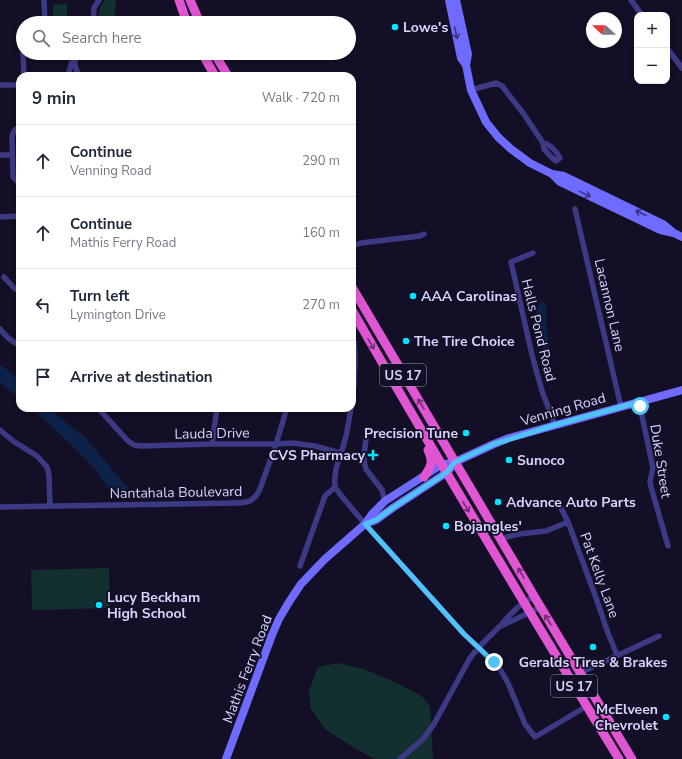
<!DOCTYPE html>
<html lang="en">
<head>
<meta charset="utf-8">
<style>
	:root { --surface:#fff; --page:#f2f2f3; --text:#1f2937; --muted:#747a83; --line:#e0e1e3 }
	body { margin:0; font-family:"Nunito Sans",sans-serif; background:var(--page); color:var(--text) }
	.controls { position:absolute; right:12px; top:12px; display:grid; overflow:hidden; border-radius:8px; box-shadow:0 2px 6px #0003 }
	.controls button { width:36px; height:36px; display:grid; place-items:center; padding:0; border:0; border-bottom:1px solid var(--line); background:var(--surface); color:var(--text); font:20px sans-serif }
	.compass { position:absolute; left:586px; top:12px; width:36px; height:36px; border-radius:50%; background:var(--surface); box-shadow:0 2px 6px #0003; rotate:292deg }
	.stop { position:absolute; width:12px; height:12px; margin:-9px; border:3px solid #4fc3f7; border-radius:50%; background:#fff }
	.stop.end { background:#4fc3f7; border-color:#fff; box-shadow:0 1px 4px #0008 }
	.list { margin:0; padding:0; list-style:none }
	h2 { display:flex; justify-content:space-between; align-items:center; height:52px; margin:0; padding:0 16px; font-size:17px }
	h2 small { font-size:13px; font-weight:400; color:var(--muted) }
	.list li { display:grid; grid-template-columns:26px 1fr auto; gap:12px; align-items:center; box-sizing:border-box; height:72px; padding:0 16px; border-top:1px solid var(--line) }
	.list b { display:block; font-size:15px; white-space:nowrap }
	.list p { margin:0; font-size:13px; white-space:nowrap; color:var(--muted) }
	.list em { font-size:13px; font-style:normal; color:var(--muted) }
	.icon { flex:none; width:22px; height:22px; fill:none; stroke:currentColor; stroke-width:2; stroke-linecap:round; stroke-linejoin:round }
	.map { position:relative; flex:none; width:682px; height:759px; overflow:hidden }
	.search { position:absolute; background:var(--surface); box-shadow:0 2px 6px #0003; left:16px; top:16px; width:340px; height:44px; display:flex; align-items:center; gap:10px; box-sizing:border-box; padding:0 14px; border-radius:22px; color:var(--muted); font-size:15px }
	.panel { position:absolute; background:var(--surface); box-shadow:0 2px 6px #0003; left:16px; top:72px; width:340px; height:340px; border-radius:12px }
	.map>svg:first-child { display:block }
	.green { fill:#12302f }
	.water { fill:#0c2248 }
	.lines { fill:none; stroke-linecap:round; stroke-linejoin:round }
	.minor { stroke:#3d3a85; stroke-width:5.5 }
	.secondary { stroke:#6f6bff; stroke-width:8 }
	.trunk { stroke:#e055d1; stroke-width:9 }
	.oneway { stroke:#38347d }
	.oneway2 { stroke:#6f2e73 }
	.route { stroke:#4fc3f7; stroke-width:5 }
	.poi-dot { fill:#00e5ff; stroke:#130f26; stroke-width:1.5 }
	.labels { text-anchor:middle; stroke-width:3.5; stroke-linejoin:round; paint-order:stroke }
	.shield { fill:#130f26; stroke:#9e99be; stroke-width:1 }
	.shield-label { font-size:13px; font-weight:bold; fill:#d9d4ff }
	.poi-label { font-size:14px; font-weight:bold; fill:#d9d4ff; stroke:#130f26; text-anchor:start }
	.street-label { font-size:14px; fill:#d9d4ff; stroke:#130f26 }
</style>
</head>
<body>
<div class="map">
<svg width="682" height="759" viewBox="0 0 682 759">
	<rect width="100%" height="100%" fill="#130f26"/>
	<!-- green -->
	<path class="green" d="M106,0h10l-2,23h-16c1,-10 0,-16 8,-23z
		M64,4h3v12h-14v-11z
		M109,568l1,40 -78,2 -1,-40z
		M338,663l26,6 35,15 24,13 7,10 3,52h-58l-19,-10 -31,-20 -14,-20 -2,-18 9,-24z"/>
	<!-- water -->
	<path class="water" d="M543,301l3,3v20l3,20 -3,5h-3c-6,-11 -12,-40 0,-48z
		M0,364l20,16v19l-20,-16z
		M31,408h18l14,12 22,17 36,43 8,8 2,5 -1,6c-7,0 -12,-2 -17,-6 -8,-7 -12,-17 -19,-25 -20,-21 -41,-41 -63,-60z"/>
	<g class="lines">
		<!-- minor -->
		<path class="minor" d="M44,0l1,23
			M631,0l11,15
			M93,23l1,-15 5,-8
			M667,48l15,20
			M23,53l1,23
			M75,58v7l3,10
			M68,75l4,-13 5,-9
			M0,85h20
			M471,90l25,-7 6,3 21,27 20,30 1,6 8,9 4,3 4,-3c-4,-7 -9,-14 -17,-15
			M20,127c-6,2 -6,4 -8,9l1,41 4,4h3
			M0,155h12
			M575,209l46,198
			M0,217l20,-1
			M352,246l9,-3 59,-7 4,-2
			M533,253l-22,9 21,93 10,36 13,34
			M4,277l10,11 6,3
			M0,329c6,7 11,13 20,16
			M352,402c3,-20 4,-40 2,-61
			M639,402l14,66 -3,13 1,6 17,59
			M98,408l30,33 6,4 7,1 71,-2h64l16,-1 23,3 25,7
			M0,430l13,11 24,15 10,11 2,8 1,31
			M366,439c-1,10 -4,20 0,30l16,21 3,11
			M212,444l5,-36
			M335,487l4,6 26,31 80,89 19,21 36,35 8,14 17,41 10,13 52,-31
			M559,504l9,18 27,73 13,38 9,22
			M0,507l234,-4c13,0 20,-1 26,-14l16,-45 11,-36
			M501,541l6,-4 12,-3 27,-3 22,-9
			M300,566l25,-70 10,-9c-2,-18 6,-31 10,-47 3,-11 4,-21 6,-32
			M501,626l40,-19
			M580,673l79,-37
			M400,759l23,-20 11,-15 36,-66 8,-10 22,-22 7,-8 11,-11 16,-11"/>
		<!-- secondary -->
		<path class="secondary" d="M449,0l12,58 5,7 5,25 15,32 12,15 13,12 19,14 22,11 12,2 99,48 11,9
			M456,0l12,54 -2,11
			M552,174l8,8 100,48 14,3 8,4
			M365,524l11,-4 18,-13 52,-34 4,-4
			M226,759l46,-124 7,-16 10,-17 12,-18 24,-25 40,-35 7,-10 13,-13 56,-36 14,-3 39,-18 15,-6 173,-48"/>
		<!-- trunk -->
		<path class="trunk" d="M179,0l8,23
			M190,0l10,23
			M202,53l13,23
			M214,53l14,23
			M352,287l182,309 98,163
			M352,310c86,151 176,300 267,449
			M424,477c7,-10 10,-15 4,-27"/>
	</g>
	<!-- one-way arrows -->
	<defs><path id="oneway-shaft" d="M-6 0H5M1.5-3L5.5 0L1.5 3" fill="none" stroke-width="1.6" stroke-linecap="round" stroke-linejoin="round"/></defs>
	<g class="oneway">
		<use href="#oneway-shaft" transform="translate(456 33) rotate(77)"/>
		<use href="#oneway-shaft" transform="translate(585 194) rotate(26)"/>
		<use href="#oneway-shaft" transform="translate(641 213) rotate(-154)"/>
	</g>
	<g class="oneway2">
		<use href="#oneway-shaft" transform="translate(371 344) rotate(60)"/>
		<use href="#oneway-shaft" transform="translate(421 404) rotate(-121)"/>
		<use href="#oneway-shaft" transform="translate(466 507) rotate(59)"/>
		<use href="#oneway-shaft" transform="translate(521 573) rotate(-121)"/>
		<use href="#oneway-shaft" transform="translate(548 620) rotate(-121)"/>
	</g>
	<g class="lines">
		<!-- route -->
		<path class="route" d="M494,662l-30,-28 -99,-110 11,-4 18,-13 52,-34 9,-11 39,-18 61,-19 84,-23 1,4"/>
	</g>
	<!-- markers -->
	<g class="poi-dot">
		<circle cx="395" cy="27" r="4"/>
		<circle cx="413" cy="296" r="4"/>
		<circle cx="406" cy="341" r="4"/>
		<circle cx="466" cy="433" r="4"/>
		<path d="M371 449h4v4h4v4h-4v4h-4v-4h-4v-4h4z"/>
		<circle cx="509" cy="460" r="4"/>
		<circle cx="498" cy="502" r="4"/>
		<circle cx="446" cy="526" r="4"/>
		<circle cx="99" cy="605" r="4"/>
		<circle cx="593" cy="647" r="4"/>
		<circle cx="666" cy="717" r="4"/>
	</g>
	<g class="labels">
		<!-- shield labels -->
		<g class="shield">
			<rect x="380" y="364" width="46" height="22" rx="3"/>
			<rect x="551" y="675" width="46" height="22" rx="3"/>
		</g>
		<g class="shield-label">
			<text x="403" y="380">US 17</text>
			<text x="574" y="691">US 17</text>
		</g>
		<!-- poi labels -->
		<g class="poi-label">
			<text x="403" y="32">Lowe's</text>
			<text x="421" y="301">AAA Carolinas</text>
			<text x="414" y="346">The Tire Choice</text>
			<text x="458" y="438" text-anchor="end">Precision Tune</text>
			<text x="365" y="460" text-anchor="end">CVS Pharmacy</text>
			<text x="517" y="465">Sunoco</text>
			<text x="506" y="507">Advance Auto Parts</text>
			<text x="454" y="531">Bojangles'</text>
			<text x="107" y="602">Lucy Beckham<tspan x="107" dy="16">High School</tspan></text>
			<text x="593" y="667" text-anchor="middle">Geralds Tires &amp; Brakes</text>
			<text x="658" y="714" text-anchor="end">McElveen<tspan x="658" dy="16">Chevrolet</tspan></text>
		</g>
		<!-- street labels -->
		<g class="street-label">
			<text transform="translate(610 305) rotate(77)" y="5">Lacannon Lane</text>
			<text transform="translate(539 330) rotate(76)" y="5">Halls Pond Road</text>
			<text transform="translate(563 409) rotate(-16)" y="5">Venning Road</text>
			<text transform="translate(212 433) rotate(-1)" y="5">Lauda Drive</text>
			<text transform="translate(661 461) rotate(81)" y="5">Duke Street</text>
			<text transform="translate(176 492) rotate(-1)" y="5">Nantahala Boulevard</text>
			<text transform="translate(600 575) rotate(70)" y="5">Pat Kelly Lane</text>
			<text transform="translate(247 669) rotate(-69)" y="5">Mathis Ferry Road</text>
		</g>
	</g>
</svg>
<div class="controls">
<button>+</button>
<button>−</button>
</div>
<svg class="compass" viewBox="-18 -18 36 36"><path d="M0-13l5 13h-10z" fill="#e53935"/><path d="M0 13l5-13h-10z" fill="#747a83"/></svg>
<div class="stop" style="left:640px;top:406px"></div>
<div class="stop end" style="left:494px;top:662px"></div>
<div class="search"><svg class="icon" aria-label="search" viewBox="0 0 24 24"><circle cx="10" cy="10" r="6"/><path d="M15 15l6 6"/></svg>Search here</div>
<section class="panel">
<h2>9 min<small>Walk · 720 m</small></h2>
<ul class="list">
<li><svg class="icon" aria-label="ahead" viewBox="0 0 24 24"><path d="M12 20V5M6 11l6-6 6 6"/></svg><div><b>Continue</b><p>Venning Road</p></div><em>290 m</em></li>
<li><svg class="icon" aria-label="ahead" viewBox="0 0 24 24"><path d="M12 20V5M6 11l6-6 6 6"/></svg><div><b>Continue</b><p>Mathis Ferry Road</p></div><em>160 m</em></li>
<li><svg class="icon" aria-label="left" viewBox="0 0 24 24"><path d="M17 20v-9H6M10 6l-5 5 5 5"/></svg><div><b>Turn left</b><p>Lymington Drive</p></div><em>270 m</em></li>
<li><svg class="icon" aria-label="arrive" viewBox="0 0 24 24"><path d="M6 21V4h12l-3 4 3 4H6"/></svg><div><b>Arrive at destination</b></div></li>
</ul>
</section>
</div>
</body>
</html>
